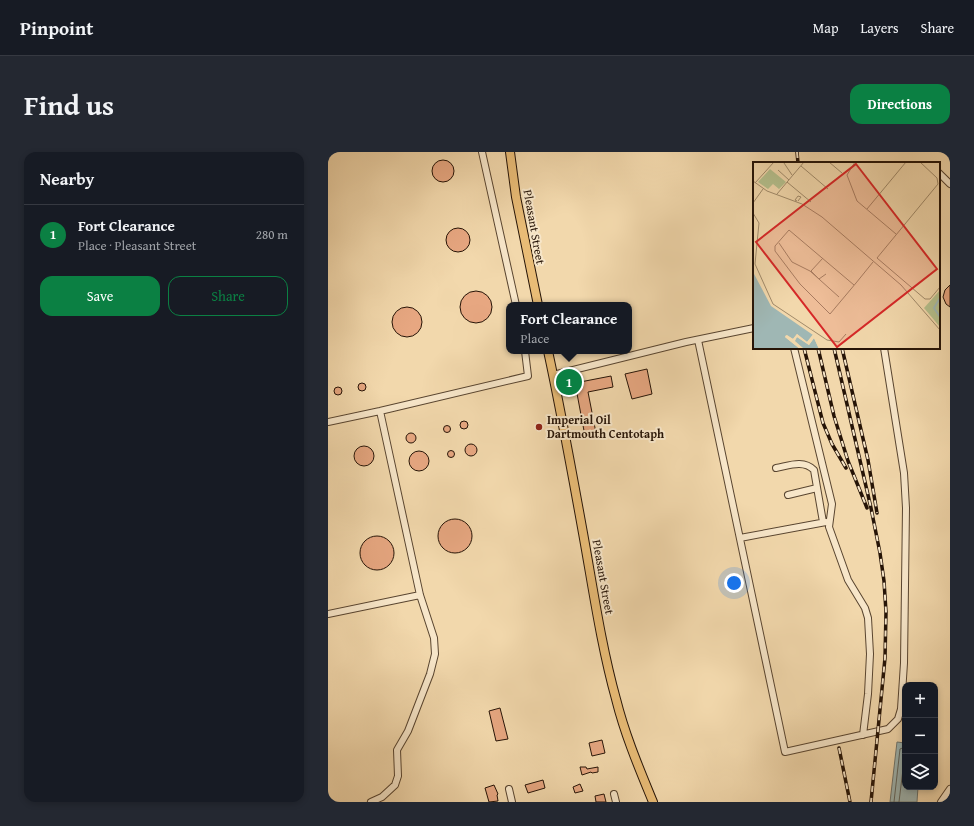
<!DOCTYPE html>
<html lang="en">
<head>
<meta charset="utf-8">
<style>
	:root { --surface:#171b24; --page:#242831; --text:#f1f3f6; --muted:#9ea1a6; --line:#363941; --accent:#0b8043 }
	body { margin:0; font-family:"Gentium Book Plus",serif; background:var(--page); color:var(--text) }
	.controls { position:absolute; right:12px; bottom:12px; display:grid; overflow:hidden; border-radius:8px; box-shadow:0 2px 6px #0003 }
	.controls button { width:36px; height:36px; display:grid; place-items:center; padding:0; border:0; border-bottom:1px solid var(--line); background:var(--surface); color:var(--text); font:20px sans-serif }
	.you { position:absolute; left:406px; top:431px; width:14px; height:14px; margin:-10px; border:3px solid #fff; border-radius:50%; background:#1a73e8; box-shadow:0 0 0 6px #1a73e833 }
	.badge { display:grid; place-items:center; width:26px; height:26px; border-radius:50%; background:var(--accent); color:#fff; font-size:13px; font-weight:700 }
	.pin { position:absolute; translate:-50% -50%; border:2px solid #fff; box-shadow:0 1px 4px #0006 }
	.popup { position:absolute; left:178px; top:150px; width:126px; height:52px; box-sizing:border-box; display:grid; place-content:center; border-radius:8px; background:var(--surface); filter:drop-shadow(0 1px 3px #0005); font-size:13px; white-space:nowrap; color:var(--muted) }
	.popup b { font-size:15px; color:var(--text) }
	.popup::after { content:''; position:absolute; left:50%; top:100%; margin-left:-8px; border:8px solid transparent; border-top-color:var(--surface) }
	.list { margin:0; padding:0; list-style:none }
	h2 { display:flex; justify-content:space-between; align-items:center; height:52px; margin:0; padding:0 16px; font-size:17px }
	h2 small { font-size:13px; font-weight:400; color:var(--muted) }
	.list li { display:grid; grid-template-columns:26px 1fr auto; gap:12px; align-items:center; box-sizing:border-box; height:60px; padding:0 16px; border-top:1px solid var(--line) }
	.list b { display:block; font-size:15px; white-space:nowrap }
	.list p { margin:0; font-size:13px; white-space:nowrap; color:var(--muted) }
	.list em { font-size:13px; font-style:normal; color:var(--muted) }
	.actions { display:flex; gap:8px; padding:12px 16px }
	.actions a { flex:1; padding:9px 0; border:1px solid var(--accent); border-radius:12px; text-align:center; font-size:14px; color:var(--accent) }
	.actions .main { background:var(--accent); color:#fff }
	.icon { flex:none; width:22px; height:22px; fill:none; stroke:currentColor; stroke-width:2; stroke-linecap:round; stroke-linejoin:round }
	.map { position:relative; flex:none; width:622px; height:650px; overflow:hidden; border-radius:12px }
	header { display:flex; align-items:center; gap:24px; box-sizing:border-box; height:56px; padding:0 20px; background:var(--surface); border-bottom:1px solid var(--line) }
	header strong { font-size:19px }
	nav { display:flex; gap:22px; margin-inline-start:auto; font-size:14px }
	.intro { display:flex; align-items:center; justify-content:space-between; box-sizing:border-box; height:96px; padding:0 24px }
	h1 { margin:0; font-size:28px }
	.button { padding:10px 18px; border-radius:12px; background:var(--accent); color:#fff; font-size:14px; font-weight:700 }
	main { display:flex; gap:24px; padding:0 24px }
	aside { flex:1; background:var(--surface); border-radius:12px; box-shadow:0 2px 6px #0003 }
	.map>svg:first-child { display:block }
	.water { fill:#9fb7b4; stroke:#6f766f }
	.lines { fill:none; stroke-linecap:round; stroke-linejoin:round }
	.shore { stroke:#62665e; stroke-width:1 }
	.building { fill:#e7a781; stroke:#261407 }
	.minor-casing { stroke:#594530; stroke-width:8 }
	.major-casing { stroke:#261407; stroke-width:10 }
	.minor { stroke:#f7e6c9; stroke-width:6 }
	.major { stroke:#e9bc76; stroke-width:8 }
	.rail-casing { stroke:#261407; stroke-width:3.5 }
	.rail { stroke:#f7e6c9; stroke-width:2; stroke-dasharray:6; stroke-linecap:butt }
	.poi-dot { fill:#8f2418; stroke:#f7e6c9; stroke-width:1.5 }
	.labels { text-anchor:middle; stroke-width:4; stroke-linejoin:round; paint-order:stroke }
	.street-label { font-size:12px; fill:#261407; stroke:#f7e6c9 }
	.poi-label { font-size:12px; font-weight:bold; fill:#261407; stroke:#f7e6c9; text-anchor:start }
	.inset-river { fill:none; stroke:#9fb7b4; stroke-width:2 }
	.inset-road { fill:none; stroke:#a08a6a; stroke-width:1 }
	.view { fill:#d62828; fill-opacity:0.15; stroke:#d62828; stroke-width:2 }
	.inset-edge { fill:none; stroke:#261407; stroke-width:2 }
</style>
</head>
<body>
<header>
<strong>Pinpoint</strong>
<nav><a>Map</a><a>Layers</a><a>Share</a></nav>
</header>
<div class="intro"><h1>Find us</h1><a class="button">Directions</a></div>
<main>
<aside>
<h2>Nearby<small></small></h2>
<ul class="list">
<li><span class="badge">1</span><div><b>Fort Clearance</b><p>Place · Pleasant Street</p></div><em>280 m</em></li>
</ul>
<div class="actions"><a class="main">Save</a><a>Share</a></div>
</aside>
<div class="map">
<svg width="622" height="650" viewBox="0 0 622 650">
	<rect width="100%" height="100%" fill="#f2d8ac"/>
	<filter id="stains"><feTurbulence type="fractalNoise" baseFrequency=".005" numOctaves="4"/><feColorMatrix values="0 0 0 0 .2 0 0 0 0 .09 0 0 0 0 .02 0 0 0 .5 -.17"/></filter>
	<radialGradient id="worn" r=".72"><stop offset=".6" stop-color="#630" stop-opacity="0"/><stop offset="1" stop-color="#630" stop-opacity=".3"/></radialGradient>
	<!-- water -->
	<path class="water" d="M569,590l8,1v44h13l-1,15h-27z"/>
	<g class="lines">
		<!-- shore -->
		<path class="shore" d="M566,650l6,-53 5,-2
			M571,650l6,-49"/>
	</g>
	<!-- building -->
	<path class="building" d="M104 19a11 11 0 1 1 22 0a11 11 0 1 1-22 0Z
		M118 88a12 12 0 1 1 24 0a12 12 0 1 1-24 0Z
		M622,133v22l-4,-3 -3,-7 2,-7z
		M132 155a16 16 0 1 1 32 0a16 16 0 1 1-32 0Z
		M64 170a15 15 0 1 1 30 0a15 15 0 1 1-30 0Z
		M319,217l5,25 -20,5 -7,-25z
		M283,224l2,11 -25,5 8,41 -11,3 -10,-53z
		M30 235a4 4 0 1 1 8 0a4 4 0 1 1-8 0Z
		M6 239a4 4 0 1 1 8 0a4 4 0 1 1-8 0Z
		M132 273a4 4 0 1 1 8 0a4 4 0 1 1-8 0Z
		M115.5 277a3.5 3.5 0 1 1 7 0a3.5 3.5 0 1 1-7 0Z
		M78 286a5 5 0 1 1 10 0a5 5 0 1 1-10 0Z
		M137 298a6 6 0 1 1 12 0a6 6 0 1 1-12 0Z
		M26 304a10 10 0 1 1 20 0a10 10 0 1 1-20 0Z
		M119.5 302a3.5 3.5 0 1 1 7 0a3.5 3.5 0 1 1-7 0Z
		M81 309a10 10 0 1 1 20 0a10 10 0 1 1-20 0Z
		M110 384a17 17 0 1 1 34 0a17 17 0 1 1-34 0Z
		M32 401a17 17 0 1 1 34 0a17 17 0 1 1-34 0Z
		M172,556l8,31 -12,2 -7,-30z
		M274,588l3,13 -13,3 -3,-13z
		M252,615h6l1,2 11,-2v5l-6,1 -1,-1 -9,3z
		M215,628l2,8 -17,5 -3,-8z
		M252,632l3,7 -8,2 -2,-6z
		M166,633l4,9 -1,1 1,6 -9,1 -4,-14z
		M276,642l2,8h-10l-1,-6z"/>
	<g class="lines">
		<!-- minor casing -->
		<g class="minor-casing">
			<path id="minor" d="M154,0l34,153
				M611,21l11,11
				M370,188l87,412 103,-23 10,-10 3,-10 3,-46 2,-155 -2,-35 -20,-125
				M466,196l38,156 -3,23 19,53 17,28 3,10 2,36 -2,40 -5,41
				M225,223l133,-33 68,-14
				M0,270l52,-11 148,-35 -3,-25
				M448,316c12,-2 27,-9 38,2l9,52
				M460,343l29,-7
				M412,386l86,-16
				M0,462l92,-19
				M181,637l3,13
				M286,642l2,8
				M43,650l11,-5 13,-12 3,-9 -1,-26 11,-19 22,-57 5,-20 -1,-16 -14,-43 -40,-184
				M613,650l9,-13"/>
		</g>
		<!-- major casing -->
		<g class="major-casing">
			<path id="major" d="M182,0l6,45 22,108
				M220,199c13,60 24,121 35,182 10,55 18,112 33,166 9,36 23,69 37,103"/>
		</g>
		<!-- minor -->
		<use href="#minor" class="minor"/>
		<!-- major -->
		<use href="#major" class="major"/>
		<!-- rail casing -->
		<g class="rail-casing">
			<path id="rail" d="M469,0l1,11
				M476,196l19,75 9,21 14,24
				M490,196l16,68 14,45 19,47
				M506,196l37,160 9,45 4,28 2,31 -1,46 -14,144
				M514,196l26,112 9,53
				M511,596l11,54"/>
		</g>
		<!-- rail -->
		<use href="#rail" class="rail"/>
	</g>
	<!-- markers -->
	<circle class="poi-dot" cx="211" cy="275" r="4"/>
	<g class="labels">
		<!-- street labels -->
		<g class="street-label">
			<text transform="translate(206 75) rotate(80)" y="4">Pleasant Street</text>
			<text transform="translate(275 425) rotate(80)" y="4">Pleasant Street</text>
		</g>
		<!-- poi labels -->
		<g class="poi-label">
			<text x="219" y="272">Imperial Oil<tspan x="219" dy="14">Dartmouth Centotaph</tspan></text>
		</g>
	</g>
	<!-- overview -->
	<g transform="translate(425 10)">
		<rect width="187" height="187" fill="#f2d8ac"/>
		<path d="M17,7l16,13 -7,7 -6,-5 -5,5 -10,-7zM187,128v37l-16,-19z" fill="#b5c08d"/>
		<path d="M0,110l18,34 42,29 -6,7 -10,-8 -4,5 -7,-4 -1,2 15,12h-47zM44,175l12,8 5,-7 5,11h-15l-10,-8z" fill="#9fb7b4"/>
		<path d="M61,171l1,4h4l3,12h-3l-5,-11 -5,7 -12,-8 -2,4 9,8h-4l-15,-12 2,-2 6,4 4,-5 10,8z" fill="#f2d8ac"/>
		<path class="inset-river" d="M187,136l-6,10 6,9"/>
		<path class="inset-road" d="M76,0l13,11M102,0l-8,13 10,26 39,33M167,0l17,16 1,6 -61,74 48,41h5l10,-12M31,1l8,12M48,4l27,23M25,8l11,10M0,19l14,10 35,13 20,13 79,68 39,45M34,20l24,20M2,21l19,-21M24,32l27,-32M44,39l-2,-1 3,-4 3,1 -3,4M0,41l10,-14M114,47l39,-47M0,51l6,10 -4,41 18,40 54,36 12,2 7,-8M26,81l13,19 18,9 29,26M58,109l8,8 7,-5M58,109l12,-13M101,123l-65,-55 -14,16v5l25,33 30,30 26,-31 17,-21"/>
		<path class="view" d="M103,2l81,105 -100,78 -81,-105z"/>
		<rect width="187" height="187" class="inset-edge"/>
	</g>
	<rect width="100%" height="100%" filter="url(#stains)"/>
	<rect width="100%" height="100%" fill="url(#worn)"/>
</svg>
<div class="controls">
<button>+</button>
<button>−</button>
<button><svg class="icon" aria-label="layers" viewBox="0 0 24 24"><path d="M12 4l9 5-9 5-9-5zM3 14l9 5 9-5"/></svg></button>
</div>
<div class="you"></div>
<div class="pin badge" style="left:241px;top:230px">1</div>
<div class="popup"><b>Fort Clearance</b>Place</div>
</div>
</main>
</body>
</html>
